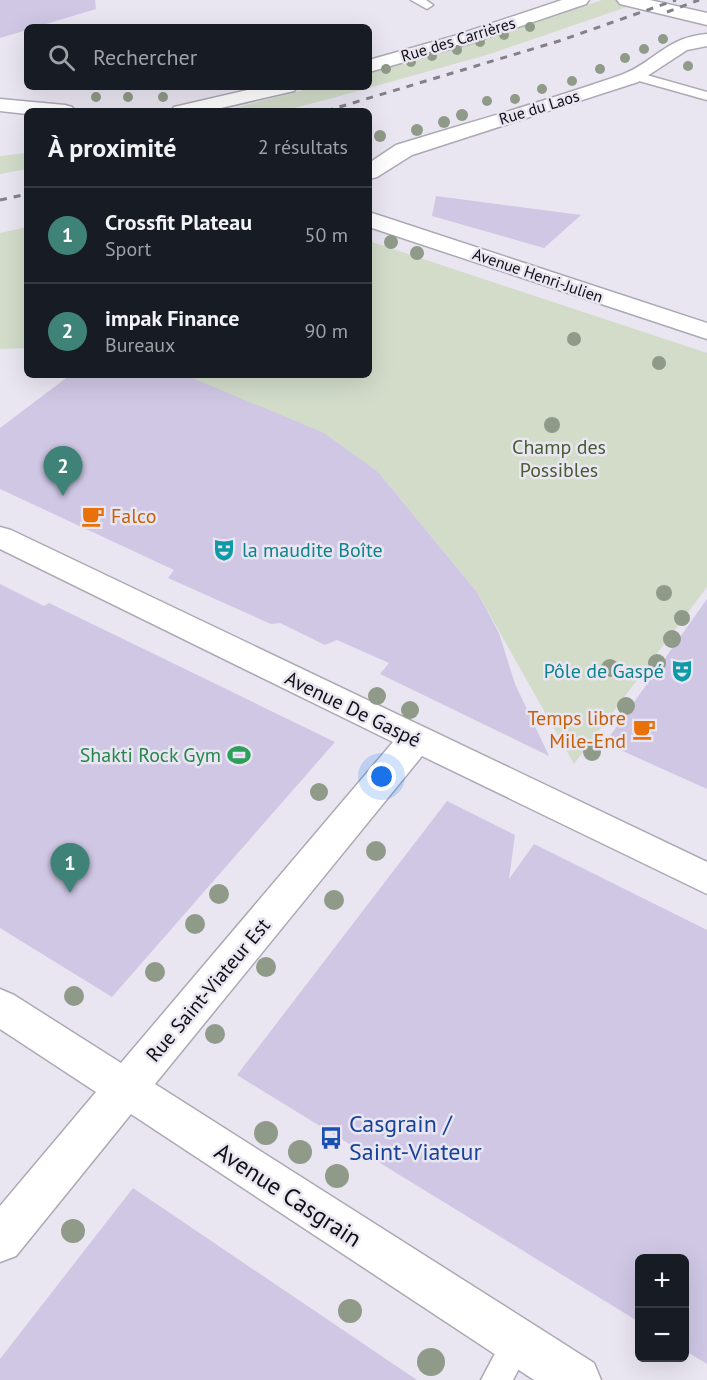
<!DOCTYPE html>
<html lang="fr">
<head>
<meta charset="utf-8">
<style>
	:root { --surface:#171b24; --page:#242831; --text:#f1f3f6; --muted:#9ea1a6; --line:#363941; --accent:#3f8378 }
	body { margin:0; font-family:"PT Sans",sans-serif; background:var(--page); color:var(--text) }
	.controls { position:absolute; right:18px; bottom:18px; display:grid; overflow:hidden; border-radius:9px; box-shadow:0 6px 24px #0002 }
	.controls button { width:54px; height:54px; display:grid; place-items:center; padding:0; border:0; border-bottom:2px solid var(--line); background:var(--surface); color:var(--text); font:30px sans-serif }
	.you { position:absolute; left:382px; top:777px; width:21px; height:21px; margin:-15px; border:4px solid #fff; border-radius:50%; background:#1a73e8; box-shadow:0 0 0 9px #1a73e833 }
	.badge { display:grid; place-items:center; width:39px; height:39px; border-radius:50%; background:var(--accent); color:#fff; font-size:20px; font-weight:700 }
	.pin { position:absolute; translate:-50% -50px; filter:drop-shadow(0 2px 3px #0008) }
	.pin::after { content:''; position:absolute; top:32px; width:21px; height:18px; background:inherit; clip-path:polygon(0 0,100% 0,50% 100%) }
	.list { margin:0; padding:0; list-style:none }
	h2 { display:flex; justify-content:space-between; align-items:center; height:78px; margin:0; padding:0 24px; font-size:26px }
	h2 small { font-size:20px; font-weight:400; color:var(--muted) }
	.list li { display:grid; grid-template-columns:39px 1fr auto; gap:18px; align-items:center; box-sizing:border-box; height:96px; padding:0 24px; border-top:2px solid var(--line) }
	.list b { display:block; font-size:22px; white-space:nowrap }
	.list p { margin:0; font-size:20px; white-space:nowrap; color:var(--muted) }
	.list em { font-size:20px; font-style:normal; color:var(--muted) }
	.icon { flex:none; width:33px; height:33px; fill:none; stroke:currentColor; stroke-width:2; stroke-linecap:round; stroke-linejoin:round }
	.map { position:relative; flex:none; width:707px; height:1380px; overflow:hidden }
	.search { position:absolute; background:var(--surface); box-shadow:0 6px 24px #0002; left:24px; top:24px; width:348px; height:66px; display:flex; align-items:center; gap:15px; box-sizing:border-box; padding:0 21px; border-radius:9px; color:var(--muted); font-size:22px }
	.panel { position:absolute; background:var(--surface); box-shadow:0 6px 24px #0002; left:24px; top:108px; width:348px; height:270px; border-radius:9px }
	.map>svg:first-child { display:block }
	.green { fill:#d2dcc9 }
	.building { fill:#cfc7e4 }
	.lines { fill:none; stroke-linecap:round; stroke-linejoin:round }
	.lane-casing { stroke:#aca9b4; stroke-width:3 }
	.street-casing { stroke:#aca9b4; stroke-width:3 }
	.secondary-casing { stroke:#aca9b4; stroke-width:3 }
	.lane { fill:#fff; fill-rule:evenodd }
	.street { fill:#fff; fill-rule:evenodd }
	.secondary { fill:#fff; fill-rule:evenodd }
	.rail { stroke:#828089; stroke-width:3; stroke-dasharray:7 7; stroke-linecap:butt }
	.tree { fill:#909a88 }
	.labels { text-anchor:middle; stroke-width:5; stroke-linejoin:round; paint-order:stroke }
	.far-street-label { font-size:16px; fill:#111014; stroke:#e9e6f2 }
	.park-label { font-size:20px; fill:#485c31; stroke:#e9e6f2 }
	.food-label { font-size:20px; fill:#c56008; stroke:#e9e6f2; text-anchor:start }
	.culture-label { font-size:20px; fill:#0d838f; stroke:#e9e6f2; text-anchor:start }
	.street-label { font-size:20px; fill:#111014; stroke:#e9e6f2 }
	.leisure-label { font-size:20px; fill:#27864d; stroke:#e9e6f2; text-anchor:end }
	.near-transit-label { font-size:24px; fill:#164399; stroke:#e9e6f2; text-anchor:start }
	.near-street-label { font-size:24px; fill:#111014; stroke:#e9e6f2 }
</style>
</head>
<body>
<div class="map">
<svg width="707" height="1380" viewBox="0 0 707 1380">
	<rect width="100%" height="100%" fill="#e9e6f2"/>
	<!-- green -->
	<path class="green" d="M602,0h45l-157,54 -150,42 -57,15h-60l92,-24h54v-14l73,-20z
		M27,153v16l-27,5v-18z
		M27,227v121l-27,1v-116z
		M369,241l338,112v234l-133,177 -97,-172 -99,-120 -193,-97h184z"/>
	<!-- building -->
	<path class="building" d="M0,0h95l1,9 -60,18h-9v3l-27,8z
		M436,196l145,19 -37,33 -112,-32z
		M70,375h115l139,58 54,39 99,120 22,41 16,51 34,72 -169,-82 9,-11 -52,-23 -12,5 -45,-22 -9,1 -103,-46 6,-8 -174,-81v-61z
		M0,584l44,22 5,-3 286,139 -223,255 -112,-69z
		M707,599v190l-102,-46z
		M447,801l68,34 -6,44 25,-35 173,86v434l-23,-14v-92h-45v64l-402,-247z
		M133,1188l284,192h-417v-21z"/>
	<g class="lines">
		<!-- lane casing -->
		<g class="lane-casing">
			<path id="lane" d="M411,0h15l7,5 -6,4z
				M636,72l71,20v8l-75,-21 -2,-3 2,-3z
				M518,1327l11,4 4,11 -20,38h-32l26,-49z"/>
		</g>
		<!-- street casing -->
		<g class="street-casing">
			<path id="street" d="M562,0h27l-3,4 -118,40 -99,28v-12l85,-24z
				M707,34v12l-20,4 -49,32 -226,73 -35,22 -8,2v-16l27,-18c75,-23 151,-44 225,-70 33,-12 45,-38 86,-41z
				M260,87h37l-3,4 -86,20h-37l3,-4z
				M0,99l65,6 7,2 3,4h-48v3l-27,-3z
				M369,212l338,111v16l-338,-112z
				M0,527l11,3 696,332v32l-285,-138 -267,328 439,279 7,17h-67l-403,-266 -115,142 -16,6v-56l96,-114 -96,-63v-40l14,6 107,68 272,-321 -393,-193z"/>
		</g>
		<!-- secondary casing -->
		<g class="secondary-casing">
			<path id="secondary" d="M617,0h33l57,13v12l-87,-21z"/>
		</g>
		<!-- lane -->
		<use href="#lane" class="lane"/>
		<!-- street -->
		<use href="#street" class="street"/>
		<!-- secondary -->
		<use href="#secondary" class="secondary"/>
		<!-- rail -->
		<path class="rail" d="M667,12l32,-12
			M326,111l233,-70 117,-41
			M0,200l27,-6"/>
	</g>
	<!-- trees -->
	<g class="tree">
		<circle cx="530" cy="27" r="5"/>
		<circle cx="504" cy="35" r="5"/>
		<circle cx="663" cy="39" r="5"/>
		<circle cx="480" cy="42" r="5"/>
		<circle cx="644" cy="49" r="5"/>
		<circle cx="457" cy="50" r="5"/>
		<circle cx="432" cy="56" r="5"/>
		<circle cx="625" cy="58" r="5"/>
		<circle cx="411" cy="62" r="5"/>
		<circle cx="688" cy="66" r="5"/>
		<circle cx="386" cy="69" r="5"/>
		<circle cx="600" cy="69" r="5"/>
		<circle cx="572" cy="81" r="5"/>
		<circle cx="542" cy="89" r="5"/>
		<circle cx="96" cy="97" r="5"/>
		<circle cx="128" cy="97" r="5"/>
		<circle cx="163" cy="97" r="5"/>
		<circle cx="515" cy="99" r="5"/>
		<circle cx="487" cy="101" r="5"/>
		<circle cx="462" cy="115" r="6"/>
		<circle cx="444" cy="122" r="6"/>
		<circle cx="417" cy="130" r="6"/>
		<circle cx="380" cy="136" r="6"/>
		<circle cx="391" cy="242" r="7"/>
		<circle cx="417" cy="253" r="7"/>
		<circle cx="574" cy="339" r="7"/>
		<circle cx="659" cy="363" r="7"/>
		<circle cx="552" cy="425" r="8"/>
		<circle cx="664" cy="593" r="8"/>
		<circle cx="682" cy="618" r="8"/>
		<circle cx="672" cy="639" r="9"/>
		<circle cx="657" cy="663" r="9"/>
		<circle cx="610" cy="668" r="9"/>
		<circle cx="377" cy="696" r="9"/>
		<circle cx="626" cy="706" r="9"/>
		<circle cx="410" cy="710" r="9"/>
		<circle cx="592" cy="752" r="9"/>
		<circle cx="319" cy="792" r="9"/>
		<circle cx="376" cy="851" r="10"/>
		<circle cx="219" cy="894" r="10"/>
		<circle cx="334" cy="900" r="10"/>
		<circle cx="195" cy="924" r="10"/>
		<circle cx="266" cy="967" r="10"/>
		<circle cx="155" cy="972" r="10"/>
		<circle cx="74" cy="996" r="10"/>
		<circle cx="215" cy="1034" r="10"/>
		<circle cx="266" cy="1133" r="12"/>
		<circle cx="300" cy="1152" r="12"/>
		<circle cx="337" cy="1176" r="12"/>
		<circle cx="73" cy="1231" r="12"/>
		<circle cx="350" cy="1311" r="12"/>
		<circle cx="431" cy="1362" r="14"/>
	</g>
	<!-- icons -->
	<defs>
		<g id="cafe-bare" transform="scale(1.8)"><path d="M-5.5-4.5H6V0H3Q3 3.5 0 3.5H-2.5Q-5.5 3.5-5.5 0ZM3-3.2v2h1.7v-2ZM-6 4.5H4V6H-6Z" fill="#e8710a" stroke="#e9e6f2" stroke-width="2.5" paint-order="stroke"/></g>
		<g id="theatre-bare" transform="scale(1.8)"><path d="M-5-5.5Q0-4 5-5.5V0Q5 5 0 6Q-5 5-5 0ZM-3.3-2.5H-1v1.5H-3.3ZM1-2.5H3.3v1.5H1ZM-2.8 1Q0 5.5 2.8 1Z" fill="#0f9aa8" stroke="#e9e6f2" stroke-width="2.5" paint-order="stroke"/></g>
		<g id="stadium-bare" transform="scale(1.8)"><path d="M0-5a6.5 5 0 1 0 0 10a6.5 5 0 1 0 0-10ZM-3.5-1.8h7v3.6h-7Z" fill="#2e9e5b" stroke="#e9e6f2" stroke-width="2.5" paint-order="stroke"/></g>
		<g id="bus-bare" transform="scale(1.8)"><path d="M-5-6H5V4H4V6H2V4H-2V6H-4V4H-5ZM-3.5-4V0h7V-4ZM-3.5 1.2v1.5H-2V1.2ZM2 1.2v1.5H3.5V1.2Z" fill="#1a4fb4" stroke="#e9e6f2" stroke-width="2.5" paint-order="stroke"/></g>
	</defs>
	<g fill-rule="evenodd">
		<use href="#cafe-bare" x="93" y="516"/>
		<use href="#theatre-bare" x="224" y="550"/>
		<use href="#theatre-bare" x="682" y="671"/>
		<use href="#cafe-bare" x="644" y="729"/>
		<use href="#stadium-bare" x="239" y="755"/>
		<use href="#bus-bare" x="331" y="1138"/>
	</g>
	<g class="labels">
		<!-- far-street labels -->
		<g class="far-street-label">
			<text transform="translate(458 39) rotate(-17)" y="6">Rue des Carrières</text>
			<text transform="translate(539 107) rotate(-17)" y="6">Rue du Laos</text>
			<text transform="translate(538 275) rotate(19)" y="6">Avenue Henri-Julien</text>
		</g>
		<!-- park labels -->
		<g class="park-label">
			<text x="559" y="454">Champ des<tspan x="559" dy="23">Possibles</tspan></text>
		</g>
		<!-- food labels -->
		<g class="food-label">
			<text x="111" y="523">Falco</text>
			<text x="626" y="725" text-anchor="end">Temps libre<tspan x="626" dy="23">Mile-End</tspan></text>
		</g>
		<!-- culture labels -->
		<g class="culture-label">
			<text x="242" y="557">la maudite Boîte</text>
			<text x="664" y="678" text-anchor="end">Pôle de Gaspé</text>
		</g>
		<!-- street labels -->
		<g class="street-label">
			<text transform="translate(353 709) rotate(26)" y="7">Avenue De Gaspé</text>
			<text transform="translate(208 990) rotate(-50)" y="7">Rue Saint-Viateur Est</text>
		</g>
		<!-- leisure labels -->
		<g class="leisure-label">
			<text x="221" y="762">Shakti Rock Gym</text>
		</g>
		<!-- near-transit labels -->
		<g class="near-transit-label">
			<text x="349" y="1132">Casgrain /<tspan x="349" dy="28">Saint-Viateur</tspan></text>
		</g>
		<!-- near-street labels -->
		<g class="near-street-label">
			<text transform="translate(288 1195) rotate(33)" y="8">Avenue Casgrain</text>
		</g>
	</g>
</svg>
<div class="controls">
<button>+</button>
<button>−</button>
</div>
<div class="you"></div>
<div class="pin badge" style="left:70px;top:893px">1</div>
<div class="pin badge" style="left:63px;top:496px">2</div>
<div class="search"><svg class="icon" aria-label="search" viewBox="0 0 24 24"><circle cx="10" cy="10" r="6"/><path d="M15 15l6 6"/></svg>Rechercher</div>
<section class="panel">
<h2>À proximité<small>2 résultats</small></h2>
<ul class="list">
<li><span class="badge">1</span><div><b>Crossfit Plateau</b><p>Sport</p></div><em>50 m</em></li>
<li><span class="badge">2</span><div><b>impak Finance</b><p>Bureaux</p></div><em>90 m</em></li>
</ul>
</section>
</div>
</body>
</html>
